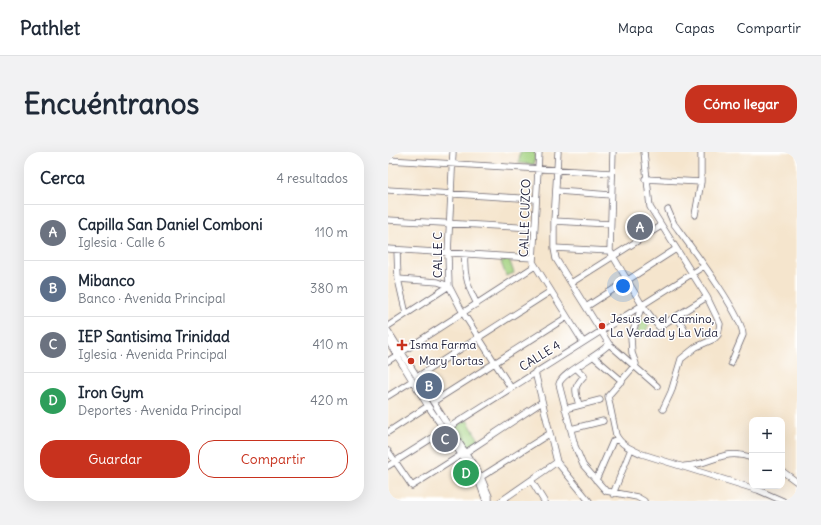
<!DOCTYPE html>
<html lang="es">
<head>
<meta charset="utf-8">
<style>
	:root { --surface:#fff; --page:#f2f2f3; --text:#1f2937; --muted:#747a83; --line:#e0e1e3; --accent:#c8321e }
	body { margin:0; font-family:Delius,sans-serif; background:var(--page); color:var(--text) }
	.controls { position:absolute; right:12px; bottom:12px; display:grid; overflow:hidden; border-radius:8px; box-shadow:0 4px 16px #0002 }
	.controls button { width:36px; height:36px; display:grid; place-items:center; padding:0; border:0; border-bottom:1px solid var(--line); background:var(--surface); color:var(--text); font:20px sans-serif }
	.you { position:absolute; left:235px; top:134px; width:14px; height:14px; margin:-10px; border:3px solid #fff; border-radius:50%; background:#1a73e8; box-shadow:0 0 0 6px #1a73e833 }
	.badge { display:grid; place-items:center; width:26px; height:26px; border-radius:50%; background:var(--accent); color:#fff; font-size:13px; font-weight:700 }
	.pin { position:absolute; translate:-50% -50%; border:2px solid #fff; box-shadow:0 1px 4px #0006 }
	.list { margin:0; padding:0; list-style:none }
	h2 { display:flex; justify-content:space-between; align-items:center; height:52px; margin:0; padding:0 16px; font-size:17px }
	h2 small { font-size:13px; font-weight:400; color:var(--muted) }
	.list li { display:grid; grid-template-columns:26px 1fr auto; gap:12px; align-items:center; box-sizing:border-box; height:56px; padding:0 16px; border-top:1px solid var(--line) }
	.list b { display:block; font-size:15px; white-space:nowrap }
	.list p { margin:0; font-size:13px; white-space:nowrap; color:var(--muted) }
	.list em { font-size:13px; font-style:normal; color:var(--muted) }
	.actions { display:flex; gap:8px; padding:12px 16px }
	.actions a { flex:1; padding:9px 0; border:1px solid var(--accent); border-radius:16px; text-align:center; font-size:14px; color:var(--accent) }
	.actions .main { background:var(--accent); color:#fff }
	.map { position:relative; flex:none; width:409px; height:349px; overflow:hidden; border-radius:16px }
	header { display:flex; align-items:center; gap:24px; box-sizing:border-box; height:56px; padding:0 20px; background:var(--surface); border-bottom:1px solid var(--line) }
	header strong { font-size:19px }
	nav { display:flex; gap:22px; margin-inline-start:auto; font-size:14px }
	.intro { display:flex; align-items:center; justify-content:space-between; box-sizing:border-box; height:96px; padding:0 24px }
	h1 { margin:0; font-size:28px }
	.button { padding:10px 18px; border-radius:16px; background:var(--accent); color:#fff; font-size:14px; font-weight:700 }
	main { display:flex; gap:24px; padding:0 24px }
	aside { flex:1; background:var(--surface); border-radius:16px; box-shadow:0 4px 16px #0002 }
	.map>svg:first-child { display:block }
	.green { fill:#a3d27f; stroke:#627a5d }
	.lines { fill:none; stroke-linecap:round; stroke-linejoin:round }
	.minor-casing { stroke:#6c666e; stroke-width:7 }
	.minor { stroke:#fff; stroke-width:5.5 }
	.poi-dot { fill:#c8321e; stroke:#fff; stroke-width:1.5 }
	.labels { text-anchor:middle; stroke-width:3; stroke-linejoin:round; paint-order:stroke }
	.street-label { font-size:12px; fill:#22223b; stroke:#fff }
	.poi-label { font-size:12px; fill:#22223b; stroke:#fff; text-anchor:start }
</style>
</head>
<body>
<header>
<strong>Pathlet</strong>
<nav><a>Mapa</a><a>Capas</a><a>Compartir</a></nav>
</header>
<div class="intro"><h1>Encuéntranos</h1><a class="button">Cómo llegar</a></div>
<main>
<aside>
<h2>Cerca<small>4 resultados</small></h2>
<ul class="list">
<li><span class="badge" style="background:#6b7280">A</span><div><b>Capilla San Daniel Comboni</b><p>Iglesia · Calle 6</p></div><em>110 m</em></li>
<li><span class="badge" style="background:#5c6f8a">B</span><div><b>Mibanco</b><p>Banco · Avenida Principal</p></div><em>380 m</em></li>
<li><span class="badge" style="background:#6b7280">C</span><div><b>IEP Santisima Trinidad</b><p>Iglesia · Avenida Principal</p></div><em>410 m</em></li>
<li><span class="badge" style="background:#2e9e5b">D</span><div><b>Iron Gym</b><p>Deportes · Avenida Principal</p></div><em>420 m</em></li>
</ul>
<div class="actions"><a class="main">Guardar</a><a>Compartir</a></div>
</aside>
<div class="map">
<svg width="409" height="349" viewBox="0 0 409 349">
	<rect width="100%" height="100%" fill="#fff"/>
	<filter id="ink" filterUnits="userSpaceOnUse"><feTurbulence type="fractalNoise" baseFrequency=".025" numOctaves="2"/><feDisplacementMap in="SourceGraphic" scale="8" xChannelSelector="R" yChannelSelector="G"/><feConvolveMatrix kernelMatrix="1 2 1 2 8 2 1 2 1" color-interpolation-filters="sRGB"/></filter>
	<filter id="wash" filterUnits="userSpaceOnUse"><feTurbulence type="fractalNoise" baseFrequency=".012" numOctaves="4" result="noise"/><feDisplacementMap in="SourceGraphic" scale="16" xChannelSelector="R" yChannelSelector="G"/><feGaussianBlur stdDeviation="0.9" result="paint"/><feColorMatrix in="noise" values="0 0 0 0 0 0 0 0 0 0 0 0 0 0 0 0 0 1.4 0 .05"/><feComposite in="paint" operator="in"/></filter>
	<g filter="url(#wash)">
		<rect width="100%" height="100%" fill="#f5e5cd"/>
		<!-- green -->
		<path class="green" d="M132,0h15l-1,13 -15,-2z
			M121,107l5,14 -8,3 -5,-14z
			M255,166l7,3 -6,15 -7,-3z
			M79,268l12,20 -12,8 -13,-20z"/>
	</g>
	<g filter="url(#ink)">
		<g class="lines">
			<!-- minor casing -->
			<g class="minor-casing">
				<path id="minor" d="M65,0l-5,102 1,32 14,27 48,75
					M151,0l-6,110 50,80
					M170,0l-4,69v27l2,11 53,85 48,42
					M225,0l-3,99 32,54 17,22 48,-30
					M256,0l6,55 57,90 13,27 -2,11 -4,4 -18,8 -15,12 -10,33 -8,17
					M0,8l223,13
					M257,27l56,3
					M0,38l148,9
					M169,39l54,4
					M280,58l6,14c14,19 69,91 69,111l-12,28
					M307,63l6,-33v-30
					M0,68l146,8
					M166,69l56,3
					M166,96l56,3
					M0,97l145,9
					M9,98l1,29 8,35
					M77,102c-2,19 3,34 12,50
					M10,127l40,3 11,4
					M183,131l90,-57
					M254,153l-11,32 1,16 4,11 -28,32 8,39c5,10 15,14 26,19l116,36 25,11
					M198,155l90,-58
					M289,165l8,13
					M0,174l61,-40
					M0,179l93,146 8,19v5
					M0,189l40,65 50,73 8,22
					M221,192c-9,11 -48,29 -50,40l16,62 8,19 23,26 31,6 7,4
					M206,205l28,24
					M0,209l147,-95
					M188,216l8,8c-11,12 -9,14 -5,29
					M147,220l22,90 32,39
					M29,225l134,-86
					M0,244l24,-15
					M45,250l134,-85
					M177,257l35,-9
					M183,277l32,-8
					M0,280l40,-26
					M0,299l24,35 49,-31
					M77,301l77,-51
					M0,314l316,-200
					M297,314c27,-1 38,-19 67,-8
					M394,319l15,11
					M93,325l68,-43
					M143,328l13,21
					M208,328l17,-39 5,-2
					M225,342l18,-45
					M113,349l56,-39"/>
			</g>
			<!-- minor -->
			<use href="#minor" class="minor"/>
		</g>
	</g>
	<!-- markers -->
	<g class="poi-dot">
		<circle cx="214" cy="174" r="4"/>
		<path d="M12 187h4v4h4v4h-4v4h-4v-4h-4v-4h4z"/>
		<circle cx="23" cy="209" r="4"/>
	</g>
	<g class="labels">
		<!-- street labels -->
		<g class="street-label">
			<text transform="translate(137 66) rotate(-88)" y="4">CALLE CUZCO</text>
			<text transform="translate(50 103) rotate(-90)" y="4">CALLE C</text>
			<text transform="translate(152 204) rotate(-32)" y="4">CALLE 4</text>
		</g>
		<!-- poi labels -->
		<g class="poi-label">
			<text x="222" y="171">Jesus es el Camino,<tspan x="222" dy="14">La Verdad y La Vida</tspan></text>
			<text x="22" y="197">Isma Farma</text>
			<text x="31" y="213">Mary Tortas</text>
		</g>
	</g>
</svg>
<div class="controls">
<button>+</button>
<button>−</button>
</div>
<div class="you"></div>
<div class="pin badge" style="left:252px;top:75px;background:#6b7280">A</div>
<div class="pin badge" style="left:41px;top:234px;background:#5c6f8a">B</div>
<div class="pin badge" style="left:57px;top:287px;background:#6b7280">C</div>
<div class="pin badge" style="left:78px;top:321px;background:#2e9e5b">D</div>
</div>
</main>
</body>
</html>
